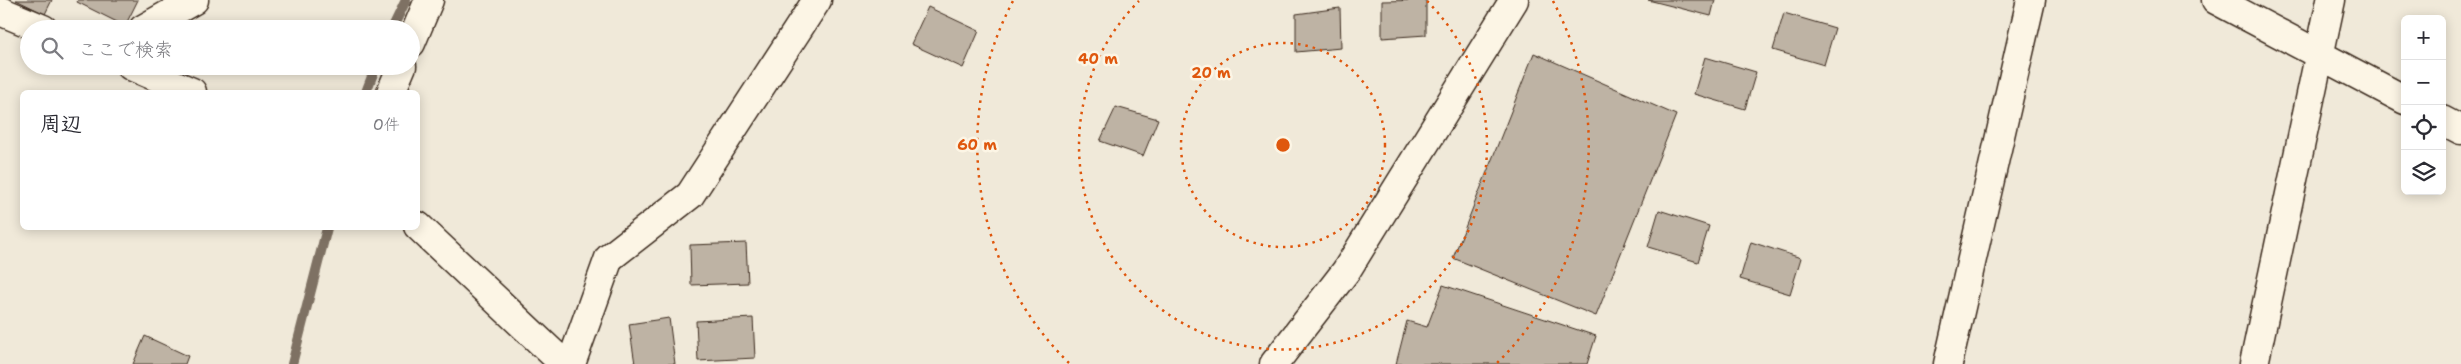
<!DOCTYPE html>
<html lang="ja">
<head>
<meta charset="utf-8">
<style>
	:root { --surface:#fff; --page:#f7f7f7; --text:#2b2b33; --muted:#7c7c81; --line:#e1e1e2 }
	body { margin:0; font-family:"Shantell Sans","Klee One",sans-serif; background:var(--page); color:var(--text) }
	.controls { position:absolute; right:15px; top:15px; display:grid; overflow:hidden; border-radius:8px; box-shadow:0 2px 12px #0003 }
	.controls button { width:45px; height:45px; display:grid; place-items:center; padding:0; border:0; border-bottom:1px solid var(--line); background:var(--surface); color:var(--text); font:25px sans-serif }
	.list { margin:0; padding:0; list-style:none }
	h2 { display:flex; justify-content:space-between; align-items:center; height:65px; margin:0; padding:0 20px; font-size:21px }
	h2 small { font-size:16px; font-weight:400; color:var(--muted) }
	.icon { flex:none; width:28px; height:28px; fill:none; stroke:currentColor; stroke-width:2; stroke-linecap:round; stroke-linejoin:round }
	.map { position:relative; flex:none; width:2461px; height:364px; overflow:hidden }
	.search { position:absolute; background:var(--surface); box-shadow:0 2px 12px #0003; left:20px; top:20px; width:400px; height:55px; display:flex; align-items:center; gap:12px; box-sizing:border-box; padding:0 18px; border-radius:28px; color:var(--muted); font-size:19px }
	.panel { position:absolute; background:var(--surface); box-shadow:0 2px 12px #0003; left:20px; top:90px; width:400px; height:140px; border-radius:8px }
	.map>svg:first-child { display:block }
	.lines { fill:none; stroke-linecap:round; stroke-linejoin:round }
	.stream { stroke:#7e7163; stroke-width:10 }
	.building { fill:#beb3a4; stroke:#3b2a1e }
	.minor-casing { stroke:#3b2a1e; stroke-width:31 }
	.minor { stroke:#fcf5e5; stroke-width:28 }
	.ring { fill:none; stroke:#df570d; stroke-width:2.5; stroke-dasharray:2.5 5 }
	.centre { fill:#df570d; stroke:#fcf5e5; stroke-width:2.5 }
	.ring-label { font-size:15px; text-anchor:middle; font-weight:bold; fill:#df570d; stroke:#fcf5e5; stroke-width:5; stroke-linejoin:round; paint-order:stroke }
</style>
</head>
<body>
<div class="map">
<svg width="2461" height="364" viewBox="0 0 2461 364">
	<rect width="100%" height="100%" fill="#f0e9d9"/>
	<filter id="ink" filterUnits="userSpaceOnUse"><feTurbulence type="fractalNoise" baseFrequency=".02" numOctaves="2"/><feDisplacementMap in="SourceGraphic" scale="10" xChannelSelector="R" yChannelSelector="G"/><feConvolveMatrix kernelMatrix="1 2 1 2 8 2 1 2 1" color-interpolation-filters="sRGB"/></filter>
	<g filter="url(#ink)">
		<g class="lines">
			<!-- stream -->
			<path class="stream" d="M392,29l14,-29
				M366,92l10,-26
				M292,364l35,-136"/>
		</g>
		<!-- building -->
		<path class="building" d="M16,0h36l-7,14z
			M78,0h60l-13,26 -48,-24z
			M1426,0v35l-44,3v-37z
			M1648,0h67l-4,16z
			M928,7l51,24 -16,37 -52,-24z
			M1340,8l1,40 -45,4v-38z
			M1784,13l51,15 -11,37 -51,-15z
			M1534,53l142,62 -80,201 -143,-58z
			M1705,57l51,15 -11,37 -51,-15z
			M1116,107l42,12 -15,37 -43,-15z
			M1659,210l50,16 -11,36 -50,-15z
			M1751,242l50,16 -11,36 -50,-15z
			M746,243l2,40 -57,2 -1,-40z
			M1443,285l153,51 -9,28h-191l11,-43 20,6z
			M669,318l6,46h-40l-6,-40z
			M753,318l2,40 -57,3 -2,-40z
			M145,336l43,20 -3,8h-52z"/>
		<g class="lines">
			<!-- minor casing -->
			<g class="minor-casing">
				<path id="minor" d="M2216,0l189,100
					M0,11l43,18
					M143,29l51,-29
					M411,43l18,-43
					M131,66l61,26
					M391,92l11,-26
					M2442,120l19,10
					M418,226l146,138
					M571,364l38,-106 81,-63 127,-195
					M1274,364l72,-93 168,-271
					M1948,364l83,-364
					M2254,364l77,-364"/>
			</g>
			<!-- minor -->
			<use href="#minor" class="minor"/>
		</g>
	</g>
	<!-- distance rings -->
	<g class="ring">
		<circle cx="1283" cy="145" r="102"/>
		<path d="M1427 1A204 204 0 1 1 1139 1"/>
		<path d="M1069 363A306 306 0 0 1 1013 1M1553 1A306 306 0 0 1 1497 363"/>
	</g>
	<circle cx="1283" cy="145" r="8" class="centre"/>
	<g class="ring-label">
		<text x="1098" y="64">40 m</text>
		<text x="1211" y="78">20 m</text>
		<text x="977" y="150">60 m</text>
	</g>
</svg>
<div class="controls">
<button>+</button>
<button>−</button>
<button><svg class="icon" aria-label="locate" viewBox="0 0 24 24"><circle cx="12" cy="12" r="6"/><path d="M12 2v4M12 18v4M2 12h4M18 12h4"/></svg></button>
<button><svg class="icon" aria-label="layers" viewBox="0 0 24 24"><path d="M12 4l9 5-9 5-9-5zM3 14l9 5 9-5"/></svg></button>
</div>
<div class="search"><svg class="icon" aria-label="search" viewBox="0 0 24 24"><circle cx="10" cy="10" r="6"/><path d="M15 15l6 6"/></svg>ここで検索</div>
<section class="panel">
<h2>周辺<small>0件</small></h2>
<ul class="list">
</ul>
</section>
</div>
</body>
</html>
